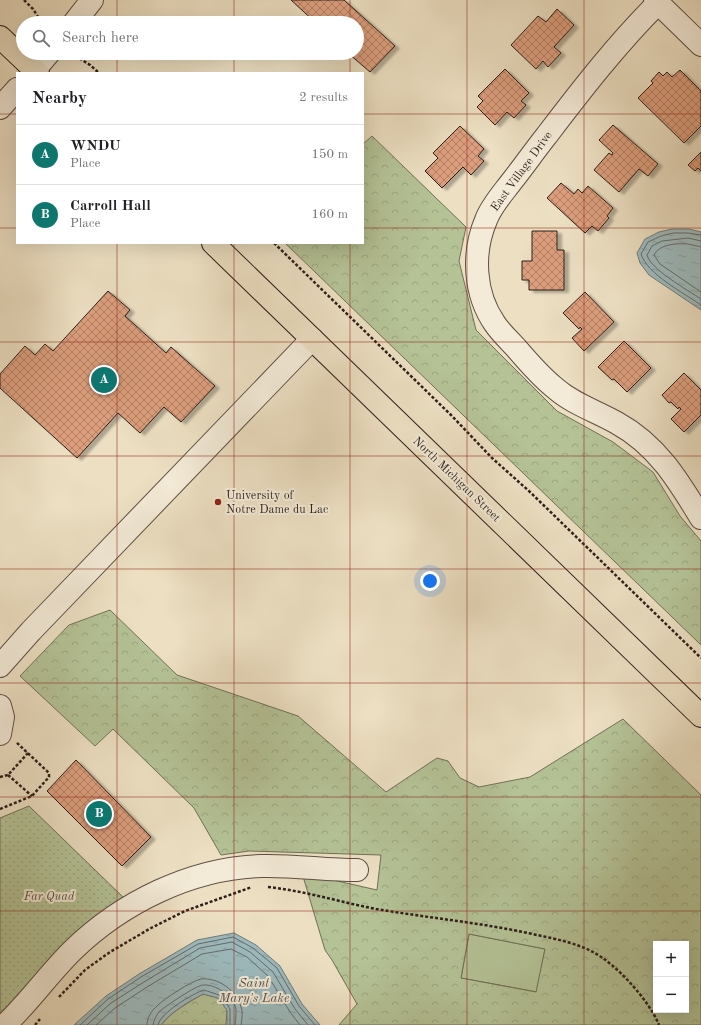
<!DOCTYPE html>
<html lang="en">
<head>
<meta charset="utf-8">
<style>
	:root { --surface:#fff; --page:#f2f2f2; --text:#202124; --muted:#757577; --line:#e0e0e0; --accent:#0f766e }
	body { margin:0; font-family:"Old Standard TT",serif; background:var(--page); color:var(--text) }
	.controls { position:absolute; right:12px; bottom:12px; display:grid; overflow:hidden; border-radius:0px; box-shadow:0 4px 16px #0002 }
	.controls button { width:36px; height:36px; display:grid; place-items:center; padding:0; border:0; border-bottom:1px solid var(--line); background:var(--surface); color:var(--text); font:20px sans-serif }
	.you { position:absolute; left:430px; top:581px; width:14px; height:14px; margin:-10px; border:3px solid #fff; border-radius:50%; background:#1a73e8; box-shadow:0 0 0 6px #1a73e833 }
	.badge { display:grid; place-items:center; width:26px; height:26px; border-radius:50%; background:var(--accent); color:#fff; font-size:13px; font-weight:700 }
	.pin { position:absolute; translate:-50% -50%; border:2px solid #fff; box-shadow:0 1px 4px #0006 }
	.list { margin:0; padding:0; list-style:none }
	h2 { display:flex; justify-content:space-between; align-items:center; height:52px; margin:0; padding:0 16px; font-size:17px }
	h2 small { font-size:13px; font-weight:400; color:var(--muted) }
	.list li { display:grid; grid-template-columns:26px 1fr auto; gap:12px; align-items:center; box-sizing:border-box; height:60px; padding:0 16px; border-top:1px solid var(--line) }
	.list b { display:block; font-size:15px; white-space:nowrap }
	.list p { margin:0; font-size:13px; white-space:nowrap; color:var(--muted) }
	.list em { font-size:13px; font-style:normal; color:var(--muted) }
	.icon { flex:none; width:22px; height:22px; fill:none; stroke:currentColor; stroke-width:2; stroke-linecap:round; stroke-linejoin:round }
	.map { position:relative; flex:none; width:701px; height:1025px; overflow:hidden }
	.search { position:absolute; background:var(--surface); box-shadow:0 4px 16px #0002; left:16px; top:16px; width:348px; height:44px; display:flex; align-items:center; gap:10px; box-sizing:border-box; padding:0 14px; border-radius:22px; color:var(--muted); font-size:15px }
	.panel { position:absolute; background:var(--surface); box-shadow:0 4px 16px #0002; left:16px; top:72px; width:348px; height:172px; border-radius:0px }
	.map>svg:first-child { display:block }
	.grass { fill:#b4c296; stroke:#707058 }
	.forest { fill:url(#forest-crowns); stroke:#707058; fill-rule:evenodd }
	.park { fill:url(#park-dots); stroke:#707058 }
	.water { fill:url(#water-ripples); stroke:#707c7c }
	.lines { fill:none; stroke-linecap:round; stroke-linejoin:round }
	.shore { stroke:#656c6c; stroke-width:1 }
	.building { fill:url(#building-cross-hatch); stroke:#2d1f1a; filter:url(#shadow) }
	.minor-casing { stroke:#5d4f44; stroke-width:24 }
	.major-casing { stroke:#2d1f1a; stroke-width:24 }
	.path { stroke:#2d1f1a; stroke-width:2.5; stroke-dasharray:3 2; stroke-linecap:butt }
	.minor { stroke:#f3ead7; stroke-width:22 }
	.major { stroke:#ecdfc2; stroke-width:22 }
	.grid { fill:none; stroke:#8f2418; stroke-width:1; stroke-opacity:0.55 }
	.poi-dot { fill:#8f2418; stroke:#f3ead7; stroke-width:1.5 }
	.labels { text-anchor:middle; stroke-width:4; stroke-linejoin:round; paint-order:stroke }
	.street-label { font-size:12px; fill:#2d1f1a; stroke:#f3ead7 }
	.poi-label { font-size:12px; fill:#2d1f1a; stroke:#f3ead7; text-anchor:start }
	.park-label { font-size:12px; font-style:italic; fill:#56503f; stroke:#f3ead7 }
	.water-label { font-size:13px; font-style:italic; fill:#4f4e4b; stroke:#f3ead7 }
</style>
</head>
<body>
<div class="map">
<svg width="701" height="1025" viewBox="0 0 701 1025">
	<defs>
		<pattern id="forest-crowns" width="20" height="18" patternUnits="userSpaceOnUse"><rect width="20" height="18" fill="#b4c296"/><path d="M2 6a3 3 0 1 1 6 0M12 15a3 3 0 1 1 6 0" fill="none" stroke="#9ba681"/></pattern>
		<pattern id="park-dots" width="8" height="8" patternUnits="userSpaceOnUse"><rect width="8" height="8" fill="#b4c296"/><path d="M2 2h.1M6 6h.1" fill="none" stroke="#9ba681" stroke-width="1.8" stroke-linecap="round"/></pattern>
		<pattern id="water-ripples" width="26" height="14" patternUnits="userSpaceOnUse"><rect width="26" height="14" fill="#9dbabd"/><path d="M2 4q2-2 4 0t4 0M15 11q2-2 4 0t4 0" fill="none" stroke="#889fa2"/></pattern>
		<pattern id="building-cross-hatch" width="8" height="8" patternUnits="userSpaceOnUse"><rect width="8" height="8" fill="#dc9e7c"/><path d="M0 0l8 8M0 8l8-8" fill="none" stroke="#b38065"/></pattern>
		<filter id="shadow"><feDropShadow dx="4.5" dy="2.5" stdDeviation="1" flood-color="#0004"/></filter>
	</defs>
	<rect width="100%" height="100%" fill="#ecdfc2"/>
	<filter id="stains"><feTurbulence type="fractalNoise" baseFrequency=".005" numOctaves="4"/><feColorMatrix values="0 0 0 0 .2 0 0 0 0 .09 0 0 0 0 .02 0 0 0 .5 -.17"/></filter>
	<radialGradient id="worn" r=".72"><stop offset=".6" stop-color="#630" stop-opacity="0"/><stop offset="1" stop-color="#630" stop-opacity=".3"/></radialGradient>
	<!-- grass -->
	<path class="grass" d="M469,934l76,15 -8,43 -76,-14z"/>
	<!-- forest -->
	<path class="forest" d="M372,136l94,91 -7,34 17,69 81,81 56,31 40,30 27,44 21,25v104l-416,-402h78v-99z
		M110,610l67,65 121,41 88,76 51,-34 11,3 12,17 19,9 51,-10 93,-58 78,76v230h-362l18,-21 -25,-44 -7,-10 -23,-77 75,17 4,-35 -132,-4 -28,4 -27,-47 -81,-79 -18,17 -75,-70 49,-51zM469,934l76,15 -9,43 -75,-14zM656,944h30v66h-30z
		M203,994l15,4 9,12 -1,15h-65c11,-14 27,-22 42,-31z"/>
	<!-- park -->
	<path class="park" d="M29,806l96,93 -125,119v-200z"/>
	<!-- water -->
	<path class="water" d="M672,229h17l12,3v78l-52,-35 -9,-12 -3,-10 8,-14 14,-7z
		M234,933l22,12 24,21 22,38 18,21h-93v-15l-9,-12 -15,-4c-15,8 -31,17 -42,31h-87l32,-29 33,-22 58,-34z"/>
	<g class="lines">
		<!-- shore -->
		<path class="shore" d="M701,235l-13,-2h-15l-12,3 -13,6 -7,12c6,20 43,39 60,51
			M701,241l-13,-3 -26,3 -10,5 -5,9c4,15 41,35 54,44
			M701,247c-4,-1 -8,-2 -13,-3 -11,-1 -29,0 -34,11l6,9 41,28
			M80,1025l28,-26 33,-22 57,-33 35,-7 20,11 24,20 22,38 16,19
			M87,1025l24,-22 33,-21 56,-34 32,-6 18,10 23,20 22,37 13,16
			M96,1025l19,-17 32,-21 55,-33 29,-5 16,8 21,19 22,36 10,13
			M147,1025c0,-7 4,-14 10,-19 7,-7 34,-25 44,-27 17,-2 36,12 40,28 2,5 1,12 0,18
			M153,1025c1,-5 3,-10 7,-14 6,-5 35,-25 43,-26 13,-1 30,11 33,24 0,5 0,11 -1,16
			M158,1025c2,-12 34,-31 46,-35l18,6 8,13v16"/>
	</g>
	<!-- building -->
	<path class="building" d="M291,0h53l51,46 -25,26 -22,-19h9v-30h-41z
		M557,9l17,16 -20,22 7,6 -13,14 -5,-6 -7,8 -25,-24 27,-29 8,6z
		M505,69l24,24 -8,8 5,4 -12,13 -7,-6 -12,13 -18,-18 6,-6 -5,-5z
		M680,70l21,21v35l-17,17 -46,-45 15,-15 -2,-2 8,-9 4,4 4,-4 5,5z
		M613,125l45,39 -10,12 -9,-7 -20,23 -25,-22 15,-17 3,2 1,-2 -14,-13z
		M460,126l24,23 -6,7 6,5 -13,14 -8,-8 -21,21 -17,-17 13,-13 -5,-5z
		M701,152v19l-3,-3 -3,3 -7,-6z
		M561,183l13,11 4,-5 4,4 6,-7 25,22 -6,8 2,2 -11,13 -6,-5 -7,7 -38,-35z
		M532,231h25v19h7v40h-35v-10h-7v-19h10z
		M108,291l22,19 -5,6 41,37 5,-6 44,39 -34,36 -17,-15 -24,26 -22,-20 -41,45 -77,-70v-14l25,-28 10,9 10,-11 8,7z
		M585,292l29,30 -30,29 -12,-13 10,-9 -2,-2 -1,2 -16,-16z
		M624,341l27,27 -24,24 -13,-13 -2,1 -14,-13z
		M684,373l17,17v25l-17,17 -13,-13 10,-10 -2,-2 -1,2 -7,-7 -2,1 -7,-8z
		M76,760l75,77 -29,29 -75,-75z"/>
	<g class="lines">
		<!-- minor casing -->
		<g class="minor-casing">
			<path id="minor" d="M655,0l46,45
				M658,3c-41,41 -76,86 -111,132 -12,15 -23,31 -35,46 -9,12 -21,25 -26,39 -14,33 -12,74 9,104 6,9 15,17 22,25 12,14 24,28 38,39 18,16 41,23 62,35 40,22 61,57 84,95
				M74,23l18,-23
				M32,73l17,-20
				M0,108l17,-19
				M0,666l31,-35 281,-292
				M0,706l3,11 -3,17
				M5,1025c24,-23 43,-50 67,-74 49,-48 119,-83 189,-85 32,-1 64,4 96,4"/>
		</g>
		<!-- major casing -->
		<g class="major-casing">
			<path id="major" d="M0,37l38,36
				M213,243l488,473"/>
		</g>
		<!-- path -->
		<path class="path" d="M24,0l9,9 9,14
			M71,53l19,12 9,8
			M274,243l177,172 41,43 38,34 171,166
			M8,775l24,21
			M0,777l8,-2 20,-22
			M0,809l32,-13 17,-19v-4l-33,-31
			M268,887c37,4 72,15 108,22 53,9 108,14 161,26 19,4 39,8 56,17 23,12 56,48 66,73
			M59,997l26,-27 25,-18 41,-24 34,-17 67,-24
			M35,1025l5,-6"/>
		<!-- minor -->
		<use href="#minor" class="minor"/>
		<!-- major -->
		<use href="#major" class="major"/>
	</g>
	<!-- grid -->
	<path class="grid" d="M117,0v23M234,0v23M350,0v23M467,0v1025M584,0v1025M117,53v20M234,53v20M350,53v20M0,114h17M363,114h338M0,228h17M363,228h338M117,243v782M234,243v782M350,243v782M0,342h701M0,456h701M0,569h701M0,683h701M0,797h701M0,911h701"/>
	<!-- markers -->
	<circle class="poi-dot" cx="218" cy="502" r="4"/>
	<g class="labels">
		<!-- street labels -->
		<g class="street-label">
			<text transform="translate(521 171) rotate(-54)" y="4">East Village Drive</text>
			<text transform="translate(457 479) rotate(44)" y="4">North Michigan Street</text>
		</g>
		<!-- poi labels -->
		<g class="poi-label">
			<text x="226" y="499">University of<tspan x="226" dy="14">Notre Dame du Lac</tspan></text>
		</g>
		<!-- park labels -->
		<g class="park-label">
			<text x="49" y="900">Far Quad</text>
		</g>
		<!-- water labels -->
		<g class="water-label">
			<text x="254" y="987">Saint<tspan x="254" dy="15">Mary's Lake</tspan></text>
		</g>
	</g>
	<rect width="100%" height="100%" filter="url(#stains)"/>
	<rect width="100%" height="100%" fill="url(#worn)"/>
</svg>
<div class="controls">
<button>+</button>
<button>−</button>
</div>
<div class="you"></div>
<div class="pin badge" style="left:104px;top:380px">A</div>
<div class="pin badge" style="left:99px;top:814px">B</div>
<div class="search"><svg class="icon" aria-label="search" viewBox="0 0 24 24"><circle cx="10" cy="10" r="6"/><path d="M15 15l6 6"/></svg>Search here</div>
<section class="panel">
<h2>Nearby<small>2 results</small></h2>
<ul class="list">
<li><span class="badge">A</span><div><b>WNDU</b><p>Place</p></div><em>150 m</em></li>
<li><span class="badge">B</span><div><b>Carroll Hall</b><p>Place</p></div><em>160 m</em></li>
</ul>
</section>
</div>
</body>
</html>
